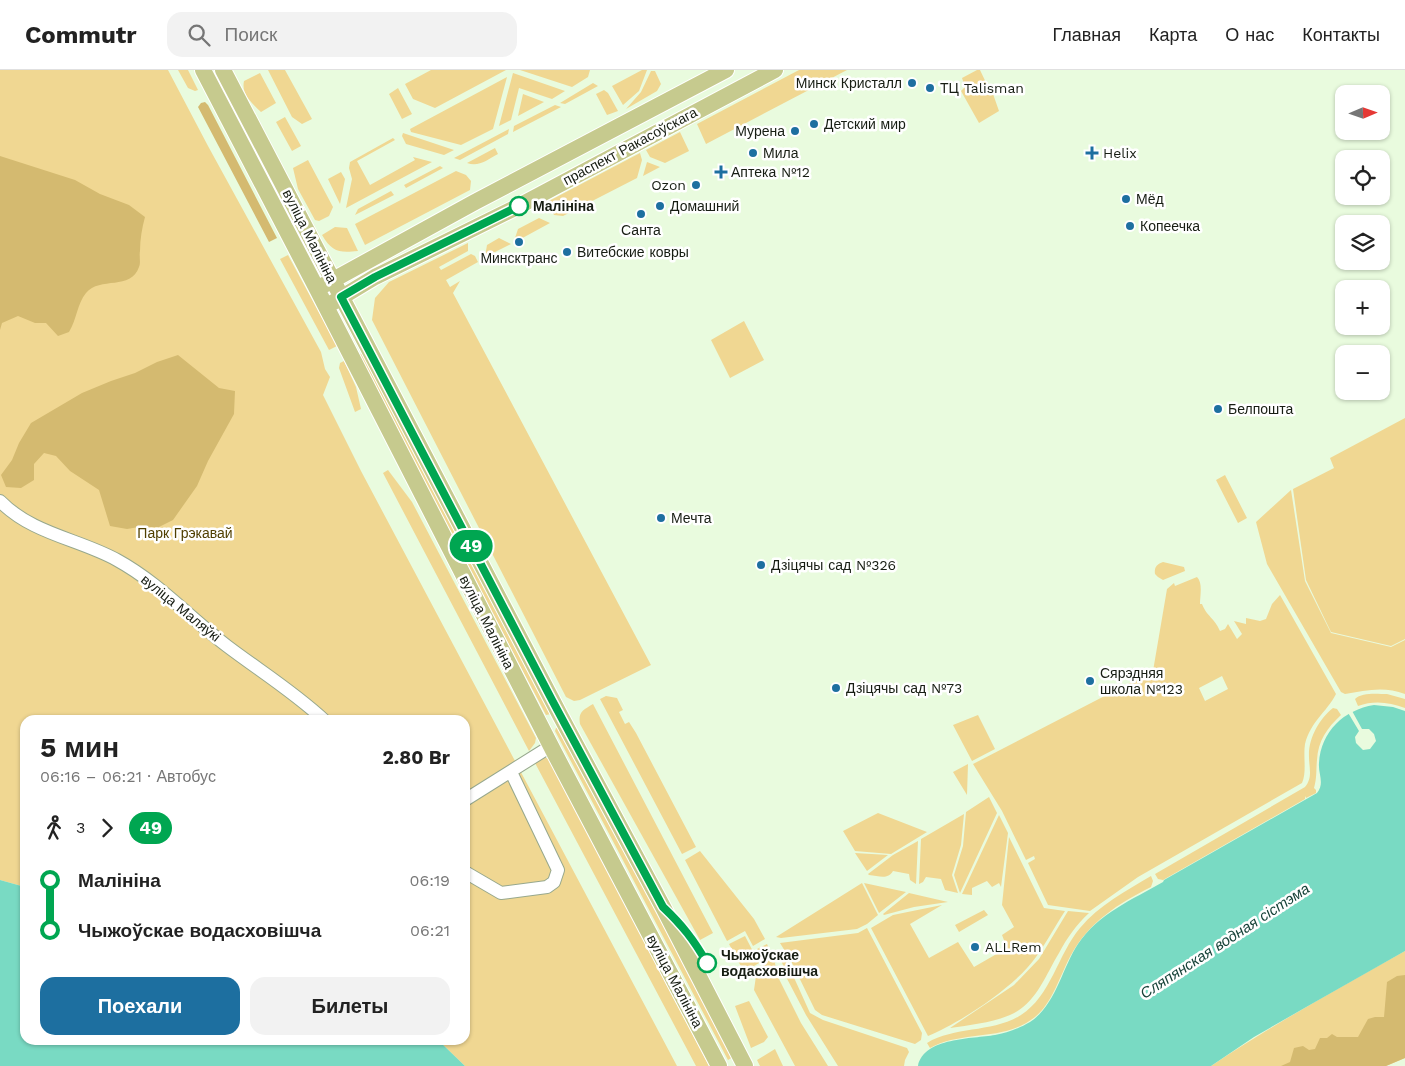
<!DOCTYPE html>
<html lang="ru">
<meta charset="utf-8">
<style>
:root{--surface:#fff;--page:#f2f2f2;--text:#222;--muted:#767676;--line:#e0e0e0;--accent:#1d6fa0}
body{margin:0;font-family:"Work Sans",sans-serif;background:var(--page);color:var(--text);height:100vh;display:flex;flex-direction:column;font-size:19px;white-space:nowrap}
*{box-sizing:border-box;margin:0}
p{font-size:16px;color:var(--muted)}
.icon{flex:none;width:28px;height:28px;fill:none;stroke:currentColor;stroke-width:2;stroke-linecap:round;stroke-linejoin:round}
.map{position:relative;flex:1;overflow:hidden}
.side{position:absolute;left:20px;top:645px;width:450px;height:330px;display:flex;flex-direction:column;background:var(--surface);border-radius:15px;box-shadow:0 1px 4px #0004}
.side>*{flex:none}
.badge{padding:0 10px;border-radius:16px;font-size:18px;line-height:32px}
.needle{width:32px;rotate:88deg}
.buttons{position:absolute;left:1335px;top:15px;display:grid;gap:10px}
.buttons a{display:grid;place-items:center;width:55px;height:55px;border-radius:10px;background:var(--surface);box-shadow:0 1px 4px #0004;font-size:25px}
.map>.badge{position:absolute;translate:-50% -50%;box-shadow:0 0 0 2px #fff}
.legs{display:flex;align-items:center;gap:8px;height:55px;padding:0 20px;font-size:16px}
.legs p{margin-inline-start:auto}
.summary{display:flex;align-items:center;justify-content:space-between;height:85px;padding:0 20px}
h1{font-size:28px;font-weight:700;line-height:38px}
.primary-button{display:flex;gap:10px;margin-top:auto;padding:10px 20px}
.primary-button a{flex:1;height:58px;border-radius:15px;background:var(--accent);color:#fff;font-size:20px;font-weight:700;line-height:58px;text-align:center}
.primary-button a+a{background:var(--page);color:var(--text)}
ul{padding:0 20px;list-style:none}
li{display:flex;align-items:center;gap:18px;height:50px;font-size:19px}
li i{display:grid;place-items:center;width:8px;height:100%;margin:0 6px;background:currentColor}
li i::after{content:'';width:12px;height:12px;margin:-6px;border:4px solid;border-radius:50%;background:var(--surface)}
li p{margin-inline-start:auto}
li:first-child i{background:linear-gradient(#0000 50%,currentColor 0)}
li:last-child i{background:linear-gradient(currentColor 50%,#0000 0)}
header{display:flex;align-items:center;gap:30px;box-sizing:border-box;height:70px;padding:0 25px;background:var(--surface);border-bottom:1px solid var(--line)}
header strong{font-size:24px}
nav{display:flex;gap:28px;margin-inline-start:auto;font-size:18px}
.search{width:350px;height:45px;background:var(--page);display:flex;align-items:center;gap:12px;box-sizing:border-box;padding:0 18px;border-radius:15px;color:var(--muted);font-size:19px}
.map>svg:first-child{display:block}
.green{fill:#f0d792;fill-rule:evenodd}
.forest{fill:#d4ba70}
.water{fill:#79dac3}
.pier{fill:#e9fbde}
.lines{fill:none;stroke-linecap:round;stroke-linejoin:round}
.minor-casing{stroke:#97a88d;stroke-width:14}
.major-casing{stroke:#fff;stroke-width:18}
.minor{stroke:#fff;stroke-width:12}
.major{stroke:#c6ca8e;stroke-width:16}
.line-1-casing{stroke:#fff;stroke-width:11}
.line-1{stroke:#00a651;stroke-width:8}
.poi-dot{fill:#1d6fa0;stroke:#fff;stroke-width:2}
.stop-1-dot{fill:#fff;stroke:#00a651;stroke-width:2.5}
.labels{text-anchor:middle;stroke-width:5;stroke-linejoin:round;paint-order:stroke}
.poi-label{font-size:14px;fill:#171d13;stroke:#fff;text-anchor:start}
.street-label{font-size:14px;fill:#171d13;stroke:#fff}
.stop-label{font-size:14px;font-weight:bold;fill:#171d13;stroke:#fff;text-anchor:start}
.park-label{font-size:14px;fill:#503f00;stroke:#fff}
.water-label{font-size:15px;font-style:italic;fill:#164238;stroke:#fff}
</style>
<header>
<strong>Commutr</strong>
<div class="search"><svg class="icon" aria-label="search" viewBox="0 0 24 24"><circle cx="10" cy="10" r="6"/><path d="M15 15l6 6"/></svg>Поиск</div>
<nav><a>Главная</a><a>Карта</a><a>О нас</a><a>Контакты</a></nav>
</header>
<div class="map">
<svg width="1405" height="996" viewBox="0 0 1405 996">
<rect width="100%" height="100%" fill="#e9fbde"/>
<path class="green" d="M 0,0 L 168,0 L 208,76 L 321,282 L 325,299 L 330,307 L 323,325 L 361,401 L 677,996 L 465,996 L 438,970 L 465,970 L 465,650 L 25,650 L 25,817 L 0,810 Z
M 178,0 L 188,0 L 198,20 L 195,21 L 188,18 Z
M 268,0 L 285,0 L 312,49 L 302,54 L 292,47 Z
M 431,0 L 506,0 L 435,38 L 413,29 L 405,14 Z
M 520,0 L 590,0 L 588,7 L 572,17 Z
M 642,0 L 647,0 L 639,21 L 623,35 L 612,16 Z
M 799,0 L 847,0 L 706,74 L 697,54 Z
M 977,0 L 980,0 L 990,21 L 964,14 L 962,8 Z
M 651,1 L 655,1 L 661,14 L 657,21 L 626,39 L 641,22 Z
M 260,3 L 276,33 L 261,42 C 252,33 241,25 244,11 Z
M 513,3 L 565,21 L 552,29 L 519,18 L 511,50 L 499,56 Z
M 507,7 L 493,59 L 461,75 L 411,62 L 410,59 Z
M 593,13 L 598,16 L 565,34 L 560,33 Z
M 965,17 L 993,24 L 999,41 L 979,53 L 961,21 Z
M 398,18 L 412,44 L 402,49 L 389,24 Z
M 604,20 L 608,23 L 618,41 L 607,45 L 596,24 Z
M 523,24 L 544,32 L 518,46 Z
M 228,27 L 302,159 L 296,163 L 227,28 Z
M 555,35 L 561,37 L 513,62 L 514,56 Z
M 285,47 L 301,76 L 292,81 L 276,52 Z
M 509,59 L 508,64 L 460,90 L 454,88 Z
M 680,62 L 689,81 L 665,93 L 650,87 L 646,80 Z
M 403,63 L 454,80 L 444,85 L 406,74 L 402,66 Z
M 393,68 L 395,70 L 357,91 L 370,115 L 415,90 L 413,87 L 432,92 L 346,138 L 352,109 L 349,98 L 350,92 Z
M 495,78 L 498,84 C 487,90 479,97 467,93 Z
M 640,83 L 642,90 L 637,108 L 563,146 L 554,145 L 547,132 Z
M 308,90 L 333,137 L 329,146 L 319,151 L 315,150 L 298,119 L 293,98 Z
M 647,92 L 660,97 L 643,106 Z
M 440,96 L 443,98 L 406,118 L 404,115 Z
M 456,101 L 466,105 L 471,111 L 470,120 L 365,175 L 355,154 Z
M 341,102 L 345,109 L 340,134 L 328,109 Z
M 391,121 L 394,125 L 355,145 L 358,139 Z
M 539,148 L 550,153 L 517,171 L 515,168 L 518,159 Z
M 335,157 L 347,158 L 358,181 C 339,183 332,182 322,165 Z
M 499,168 L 511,174 L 485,187 L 487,175 Z
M 468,173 L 468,181 L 439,197 L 441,200 L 471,184 L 475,186 L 478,192 L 446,210 L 450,217 L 460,211 L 453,223 L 651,595 L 580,630 L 574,631 L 566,627 L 372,250 L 375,228 L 389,212 Z
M 288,185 L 337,276 L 329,280 L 280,189 Z
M 744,251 L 764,290 L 730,308 L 711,270 Z
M 362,283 L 552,642 L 551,644 L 546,645 L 357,286 Z
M 344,291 L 356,317 L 361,339 L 355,342 L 339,298 L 340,293 Z
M 1405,348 L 1405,569 L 1391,576 L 1331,562 L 1306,510 L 1293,419 L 1334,398 L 1330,388 Z
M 388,400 L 412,432 L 536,668 L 535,673 L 529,681 L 383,403 Z
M 1225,405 L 1247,448 L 1238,453 L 1216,410 Z
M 1291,420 L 1305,511 L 1331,563 L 1391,577 L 1405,570 L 1405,624 C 1385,616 1366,620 1345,624 L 1341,622 L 1267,494 L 1256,452 Z
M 1163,492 L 1184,497 L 1185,501 L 1163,510 L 1158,507 L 1155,504 C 1154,497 1157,494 1163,492 Z
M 1197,507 C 1203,513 1200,525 1200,534 L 1202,534 C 1207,547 1214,547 1220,561 L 1225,559 L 1228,554 L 1237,569 L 1242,564 L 1234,551 L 1246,554 L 1246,548 L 1260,551 L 1266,549 L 1272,534 L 1280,525 L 1336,624 C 1326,643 1311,651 1305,674 C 1303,687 1307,702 1302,713 L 1138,807 L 1090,841 L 1048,835 L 1028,793 L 1035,789 L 1034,786 L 1026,790 L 1002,741 L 973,694 L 1153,601 L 1167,519 L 1174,513 L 1175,516 ZM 1222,606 L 1228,619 L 1205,631 L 1199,618 Z
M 1387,624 L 1405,629 L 1405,638 C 1389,632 1374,630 1358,636 L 1355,629 C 1362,622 1377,624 1387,624 Z
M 606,626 L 617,628 L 623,640 L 619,642 L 625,654 L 629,652 L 636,663 L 696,777 L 682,784 L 600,629 Z
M 593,634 L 713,863 L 700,870 L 580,654 C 578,642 583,640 593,634 Z
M 1333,638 L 1337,639 L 1341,645 C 1327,658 1318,671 1317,690 C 1316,700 1317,708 1314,718 L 1316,720 L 1316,723 L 1306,728 L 1305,726 L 1305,729 L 1163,810 L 1158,809 L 1155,804 L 1305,717 C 1313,707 1309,698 1309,687 C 1308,669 1319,649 1333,638 Z
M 978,645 L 995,679 L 972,691 L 953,655 Z
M 556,658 L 559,658 L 733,987 L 728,990 L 555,661 Z
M 543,688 L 547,688 L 549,690 L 709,996 L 696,996 L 535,693 Z
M 968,694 L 967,725 L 953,702 Z
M 989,727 L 997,743 L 960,823 L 954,805 L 963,776 L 966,742 Z
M 878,743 L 927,762 L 891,784 L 855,781 L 843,761 Z
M 964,744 L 961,775 L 952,805 L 958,823 L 945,820 L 941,809 L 926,807 L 923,812 L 919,814 L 921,769 Z
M 999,745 L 1008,763 L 1001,817 L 999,813 L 992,817 L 987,811 L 972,818 L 972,825 L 962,824 Z
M 1009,767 L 1044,838 L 1065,841 C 1055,856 1047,872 1036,887 C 1016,916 960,953 928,966 L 871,858 L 893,845 L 942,835 L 910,854 L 929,888 L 958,872 L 974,897 L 1007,878 L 1002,865 L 1014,857 L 1002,835 Z
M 918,771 L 916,814 L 910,810 L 909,804 L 893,801 C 888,810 879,806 869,805 L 868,804 L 893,785 Z
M 700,781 L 754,849 L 765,869 L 753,876 L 745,861 L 727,871 L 685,790 Z
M 855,783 L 888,785 L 867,801 Z
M 1151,806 L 1153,811 L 1151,817 C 1119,833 1089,852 1071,885 C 1061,903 1052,934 1035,947 C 1004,972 962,960 930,978 L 927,973 C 955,956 993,963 1021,945 C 1051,926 1058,884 1080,858 C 1099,835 1126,821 1151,806 Z
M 862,813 L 878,845 L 867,854 L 857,859 L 781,868 L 776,867 Z
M 864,813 L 906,822 L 879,843 Z
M 909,823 L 948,832 L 914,837 L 884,845 L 883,844 Z
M 984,840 L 988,845 L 959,862 L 955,855 Z
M 1068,841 L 1089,843 C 1076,855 1067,868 1059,883 C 1045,906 1036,934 1010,945 C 991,953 970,955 950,958 L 1014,915 L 1039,889 Z
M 867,858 L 922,963 L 921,970 L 915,974 L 822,945 L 815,940 L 791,891 L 780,873 L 858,863 Z
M 745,866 L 759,893 L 744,902 L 729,874 Z
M 767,874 L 775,893 L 777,905 L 801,953 L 828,996 L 795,996 L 754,920 L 757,899 L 765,894 L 757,879 Z
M 779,880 L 791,901 L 810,943 L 823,950 L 907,978 L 909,982 L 905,990 L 904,996 L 838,996 L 806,945 L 784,903 L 783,895 L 777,881 Z
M 1405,881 L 1405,988 L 1386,996 L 1211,996 C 1274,954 1339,918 1405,881 Z
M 749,931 L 768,967 L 764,972 L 751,978 L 735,936 Z
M 775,979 L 783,996 L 760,996 L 757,990 Z"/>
<path class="forest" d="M 205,32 L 208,35 L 277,168 L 269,172 L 198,37 L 201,33 Z
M 0,86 L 75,110 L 100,124 L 129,135 L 145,147 C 142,158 140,169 140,181 C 139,186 141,193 139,197 C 131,221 100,206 86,223 C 77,234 77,249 69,262 L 58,266 L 46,253 L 35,253 L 18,246 L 2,253 L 0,260 Z
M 178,285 L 219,318 L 235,321 L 234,344 L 208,391 L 197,416 L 173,450 L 159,457 L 139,457 L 127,459 L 110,456 L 99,420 L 70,401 L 56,386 L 44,383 L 34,394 L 34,410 L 21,418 L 6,417 L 1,405 L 12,390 L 19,373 L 31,353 L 82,323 L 111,311 L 135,303 L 157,292 Z
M 1405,905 L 1405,988 L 1386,996 L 1281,996 L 1290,992 L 1294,978 L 1303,976 L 1309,980 L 1315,979 L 1320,968 L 1327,968 L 1332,964 L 1337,967 L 1358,967 L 1368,949 L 1375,947 L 1384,947 L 1387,912 L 1397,906 Z"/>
<path class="water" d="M 1374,635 L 1393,637 L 1405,641 L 1405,881 L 1308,936 L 1254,967 L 1211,996 L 918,996 C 924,967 973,969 995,965 C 1007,963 1020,958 1030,952 C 1056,935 1062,898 1078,874 C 1099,843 1132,830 1163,812 L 1164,810 L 1317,723 C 1325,713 1318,704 1319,693 C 1321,661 1344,640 1374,635 Z
M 0,810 L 25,817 L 25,970 L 438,970 L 465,996 L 0,996 Z"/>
<path class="pier" d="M 1351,639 L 1362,659 L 1369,659 L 1374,664 L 1376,671 L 1370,679 L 1363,680 L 1356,673 L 1355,667 L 1359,661 L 1347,641 Z"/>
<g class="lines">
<g class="minor-casing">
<path id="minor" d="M 0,431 C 32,464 79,469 117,490 C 159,513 190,548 227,576 C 260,601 294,622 324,650
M 465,730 L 551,676
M 465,802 L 501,823 L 547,817 L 554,812 L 558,800 L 511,702"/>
</g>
<g class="major-casing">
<path id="major" d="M 203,0 L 317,219 L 555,684 L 719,996
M 223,0 L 561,647 L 663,837 L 745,996
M 324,215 L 475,132 L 726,0
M 332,233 L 375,207 L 519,136 L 775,0"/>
</g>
<use href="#minor" class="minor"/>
<use href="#major" class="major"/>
</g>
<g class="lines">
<g class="line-1-casing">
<path id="line-1" d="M 519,136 L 375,207 L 341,227 L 552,630 L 663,837 C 682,855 694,870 707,893"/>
</g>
<use href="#line-1" class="line-1"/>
</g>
<g class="poi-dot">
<circle cx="912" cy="13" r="5"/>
<circle cx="930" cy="18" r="5"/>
<circle cx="814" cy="54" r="5"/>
<circle cx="795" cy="61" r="5"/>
<circle cx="753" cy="83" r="5"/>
<path d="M1089.5 75.5h5v5h5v5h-5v5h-5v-5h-5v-5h5z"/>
<path d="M718.5 94.5h5v5h5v5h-5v5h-5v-5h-5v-5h5z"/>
<circle cx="696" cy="115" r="5"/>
<circle cx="1126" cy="129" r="5"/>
<circle cx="660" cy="136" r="5"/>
<circle cx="641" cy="144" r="5"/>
<circle cx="1130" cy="156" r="5"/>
<circle cx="519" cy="172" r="5"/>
<circle cx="567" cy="182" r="5"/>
<circle cx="1218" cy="339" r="5"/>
<circle cx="661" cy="448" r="5"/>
<circle cx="761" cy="495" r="5"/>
<circle cx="1090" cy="611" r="5"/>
<circle cx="836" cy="618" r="5"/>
<circle cx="975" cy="877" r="5"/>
</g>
<g class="stop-1-dot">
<circle cx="519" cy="136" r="9"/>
<circle cx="707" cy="893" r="9"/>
</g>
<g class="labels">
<g class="poi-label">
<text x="902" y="18" text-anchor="end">Минск Кристалл</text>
<text x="940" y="23">ТЦ Talisman</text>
<text x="824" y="59">Детский мир</text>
<text x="785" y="66" text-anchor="end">Мурена</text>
<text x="763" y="88">Мила</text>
<text x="1103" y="88">Helix</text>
<text x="731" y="107">Аптека №12</text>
<text x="686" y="120" text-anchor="end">Ozon</text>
<text x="1136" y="134">Мёд</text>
<text x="670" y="141">Домашний</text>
<text x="1140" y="161">Копеечка</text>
<text x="641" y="165" text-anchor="middle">Санта</text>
<text x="577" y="187">Витебские ковры</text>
<text x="519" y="193" text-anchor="middle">Минсктранс</text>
<text x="1228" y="344">Белпошта</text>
<text x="671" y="453">Мечта</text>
<text x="771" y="500">Дзіцячы сад №326</text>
<text x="1100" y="608">Сярэдняя<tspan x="1100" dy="16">школа №123</tspan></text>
<text x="846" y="623">Дзіцячы сад №73</text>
<text x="985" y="882">ALLRem</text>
</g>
<g class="street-label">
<text transform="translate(630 76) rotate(-28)" y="5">праспект Ракасоўскага</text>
<text transform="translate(310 166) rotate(63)" y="5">вуліца Малініна</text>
<text transform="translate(181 538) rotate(39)" y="5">вуліца Маляўкі</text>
<text transform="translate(487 552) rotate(63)" y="5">вуліца Малініна</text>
<text transform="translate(675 911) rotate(62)" y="5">вуліца Малініна</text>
</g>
<g class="stop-label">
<text x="533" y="141">Малініна</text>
<text x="721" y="890">Чыжоўскае<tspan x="721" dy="16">водасховішча</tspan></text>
</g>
<g class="park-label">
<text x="185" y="468">Парк Грэкавай</text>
</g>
<g class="water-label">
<text transform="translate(1225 871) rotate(-33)" y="5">Сляпянская водная сістэма</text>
</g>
</g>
</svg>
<div class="buttons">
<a><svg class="needle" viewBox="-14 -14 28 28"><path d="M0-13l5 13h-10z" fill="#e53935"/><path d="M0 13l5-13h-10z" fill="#767676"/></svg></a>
<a><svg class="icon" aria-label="locate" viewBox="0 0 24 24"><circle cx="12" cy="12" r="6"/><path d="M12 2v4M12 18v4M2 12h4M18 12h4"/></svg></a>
<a><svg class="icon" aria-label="layers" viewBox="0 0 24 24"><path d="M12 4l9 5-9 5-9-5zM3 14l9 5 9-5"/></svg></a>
<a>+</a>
<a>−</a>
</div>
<b class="badge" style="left:471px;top:476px;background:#00a651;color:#fff">49</b>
<section class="side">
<div class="summary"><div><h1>5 мин</h1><p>06:16 – 06:21 · Автобус</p></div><b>2.80 Br</b></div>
<div class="legs"><svg class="icon" aria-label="walk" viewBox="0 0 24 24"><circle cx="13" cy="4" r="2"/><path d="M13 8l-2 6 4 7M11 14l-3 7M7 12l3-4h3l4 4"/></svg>3<svg class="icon" aria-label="forward" viewBox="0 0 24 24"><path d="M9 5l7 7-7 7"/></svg><b class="badge" style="background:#00a651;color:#fff">49</b></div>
<ul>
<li><i style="color:#00a651"></i><b>Малініна</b><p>06:19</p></li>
<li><i style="color:#00a651"></i><b>Чыжоўскае водасховішча</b><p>06:21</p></li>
</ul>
<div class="primary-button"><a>Поехали</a><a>Билеты</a></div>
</section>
</div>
